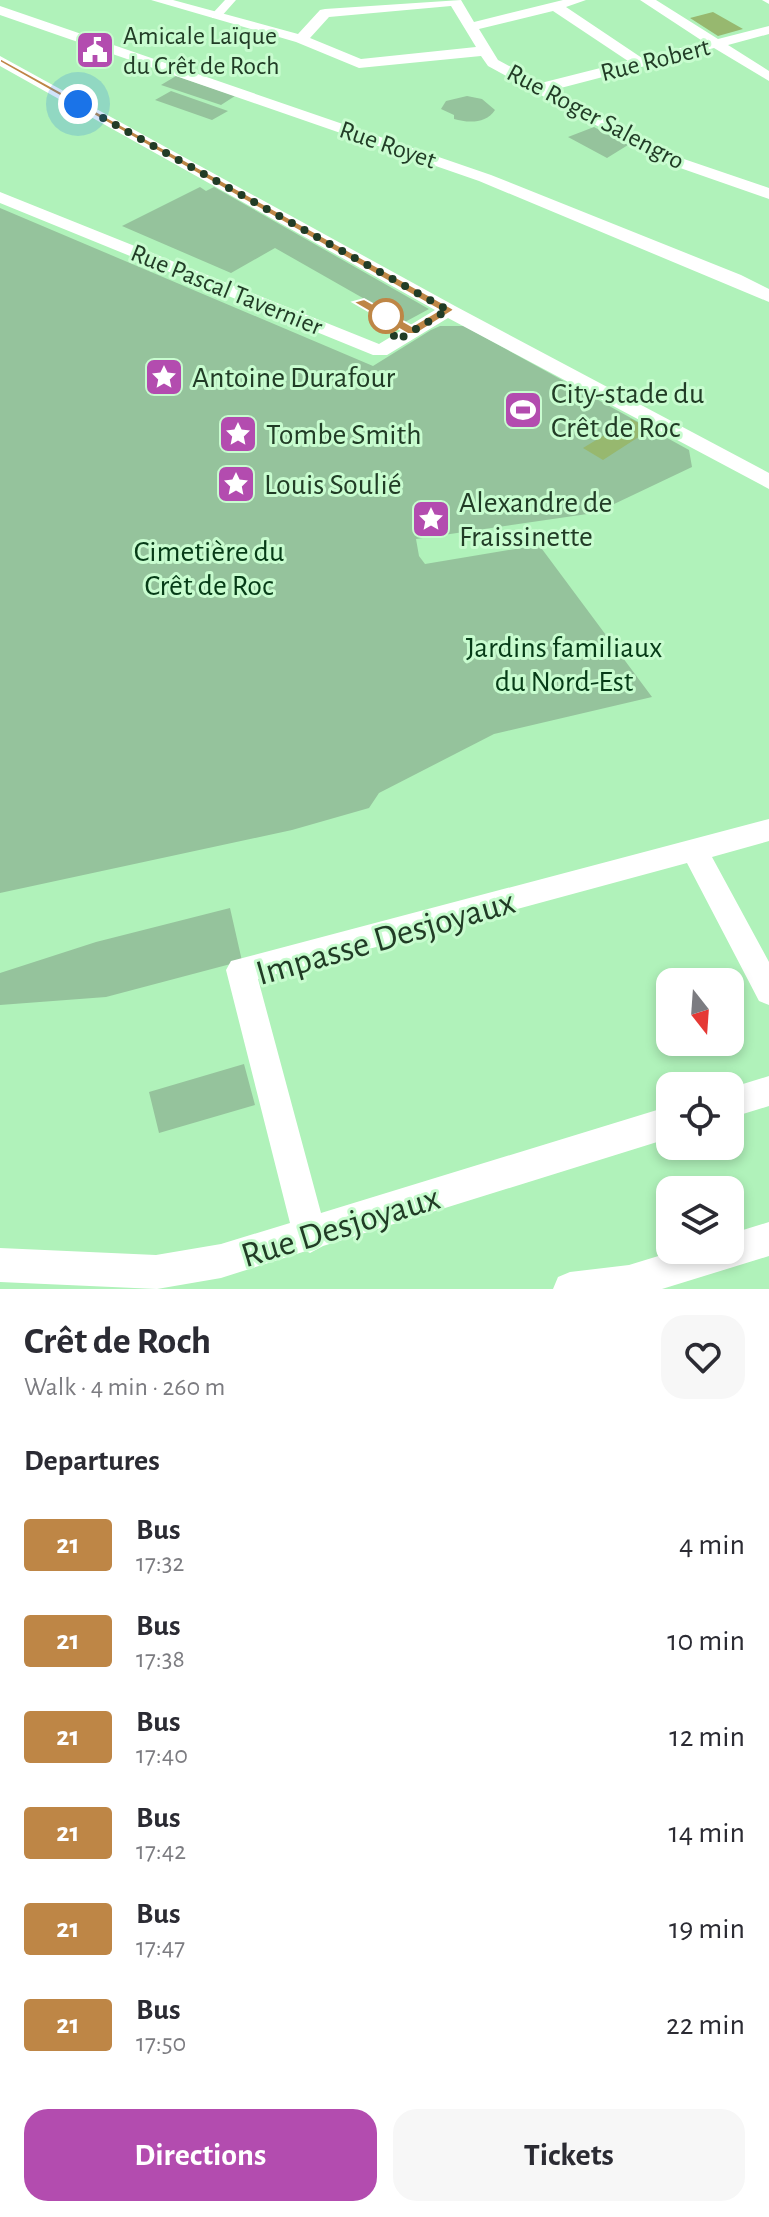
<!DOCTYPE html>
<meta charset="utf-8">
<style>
:root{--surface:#fff;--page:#f7f7f7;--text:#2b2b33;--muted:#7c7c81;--accent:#b34caf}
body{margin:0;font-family:"Alegreya Sans",sans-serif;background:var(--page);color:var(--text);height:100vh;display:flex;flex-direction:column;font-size:30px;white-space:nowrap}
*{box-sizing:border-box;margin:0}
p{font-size:26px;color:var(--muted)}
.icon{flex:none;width:44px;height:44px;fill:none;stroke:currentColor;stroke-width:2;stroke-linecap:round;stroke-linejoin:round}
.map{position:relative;height:1289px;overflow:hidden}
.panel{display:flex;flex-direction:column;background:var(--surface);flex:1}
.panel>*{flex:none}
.badge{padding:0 16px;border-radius:6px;font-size:28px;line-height:52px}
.needle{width:52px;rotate:163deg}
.fabs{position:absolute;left:656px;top:968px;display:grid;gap:16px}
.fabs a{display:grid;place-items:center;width:88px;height:88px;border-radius:16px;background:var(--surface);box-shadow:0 4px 12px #0003;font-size:40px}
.you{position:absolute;width:40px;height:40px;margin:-20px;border:6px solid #fff;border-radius:50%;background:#1a73e8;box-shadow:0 0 0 12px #1a73e833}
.map>.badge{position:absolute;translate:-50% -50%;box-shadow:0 0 0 4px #fff}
h2{padding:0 24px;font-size:30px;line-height:72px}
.round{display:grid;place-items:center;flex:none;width:84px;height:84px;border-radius:24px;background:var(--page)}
.headline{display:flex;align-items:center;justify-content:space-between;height:136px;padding:0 24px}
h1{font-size:38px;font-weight:700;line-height:60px}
.cta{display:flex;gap:16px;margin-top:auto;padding:16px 24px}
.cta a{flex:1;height:92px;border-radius:24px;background:var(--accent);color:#fff;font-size:32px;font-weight:700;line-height:92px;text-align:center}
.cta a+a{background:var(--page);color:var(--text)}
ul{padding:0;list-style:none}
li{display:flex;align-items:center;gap:24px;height:96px;padding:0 24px}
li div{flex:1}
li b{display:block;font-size:30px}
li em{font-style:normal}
li .badge{min-width:88px;font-weight:700;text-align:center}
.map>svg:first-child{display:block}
.green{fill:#95c39c}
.building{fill:#97b86f}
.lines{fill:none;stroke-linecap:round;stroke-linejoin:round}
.pedestrian{fill:#fff;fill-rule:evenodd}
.minor{fill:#fff;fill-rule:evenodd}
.line{fill:#be8646;stroke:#fff;stroke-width:2}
.walk{stroke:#213c26;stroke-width:8;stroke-dasharray:0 14.4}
.stop-dot{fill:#fff;stroke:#be8646;stroke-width:4}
.labels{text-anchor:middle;stroke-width:6;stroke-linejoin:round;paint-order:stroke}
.far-poi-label{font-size:26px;fill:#213c26;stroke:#c8fccf;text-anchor:start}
.far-street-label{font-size:26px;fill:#213c26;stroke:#c8fccf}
.poi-label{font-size:30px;fill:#213c26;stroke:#c8fccf;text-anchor:start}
.park-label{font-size:30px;fill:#063b17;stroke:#c8fccf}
.near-street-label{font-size:36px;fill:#213c26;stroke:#c8fccf}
</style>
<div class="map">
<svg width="769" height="1289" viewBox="0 0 769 1289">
<rect width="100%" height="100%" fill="#b0f2ba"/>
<path class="green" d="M 176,76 L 235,96 L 221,105 L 161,85 Z
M 171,91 L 228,111 L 212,120 L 155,100 Z
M 467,96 L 482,99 L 495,110 C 486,124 468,123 454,119 L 454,115 L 441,109 L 446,101 Z
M 594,127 L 628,145 L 607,158 L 568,137 Z
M 200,187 L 206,191 L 214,187 L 429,309 L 405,322 L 275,248 L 231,273 L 122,226 Z
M 0,208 L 373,366 L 431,330 L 440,326 L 464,326 L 689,450 L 692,467 L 612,505 L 608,511 L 416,539 L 419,556 L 425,564 L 539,545 L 652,697 L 494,734 L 379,793 L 369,808 L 292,830 L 0,893 Z
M 230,908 L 242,961 L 106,997 L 0,1005 L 0,973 L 96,942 Z
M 244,1064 L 255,1105 L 159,1133 L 149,1092 Z"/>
<path class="building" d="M 713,12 L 743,29 L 718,36 L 690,18 Z
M 631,419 L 651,429 L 603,460 L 583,448 Z"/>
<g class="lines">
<path class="pedestrian" d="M 225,0 L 236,0 L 220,18 L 212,18 L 212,14 Z
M 762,0 L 769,0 L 769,4 Z"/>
<path class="minor" d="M 151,0 L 173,0 L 298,34 L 320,10 L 325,9 L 461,0 L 474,22 L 563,0 L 586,0 L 566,7 L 642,58 L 704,42 L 640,0 L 656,0 L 718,39 L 769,26 L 769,34 L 728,45 L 769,71 L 769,81 L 714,48 L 553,90 L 675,156 L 769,188 L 769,199 L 663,162 L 488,66 L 481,56 L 359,68 L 296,42 ZM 451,6 L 476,47 L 361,59 L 310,38 L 329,17 ZM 553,11 L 628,61 L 541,83 L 498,60 L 479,29 Z
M 0,6 L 491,175 L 741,275 L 769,289 L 769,302 L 479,181 L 0,15 Z
M 0,56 L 455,306 L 769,473 L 769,489 L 448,318 L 387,355 L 373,355 L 0,203 L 0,192 L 379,344 L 435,310 L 0,66 Z
M 769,819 L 769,841 L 712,857 L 769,962 L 769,1005 L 759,1001 L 687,863 L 258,979 L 321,1213 L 670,1106 L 670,1138 L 323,1246 L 310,1253 L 306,1251 L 221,1278 L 157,1289 L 0,1282 L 0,1248 L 156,1255 L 221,1244 L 290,1223 L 226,970 L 231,961 Z
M 769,1076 L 769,1106 L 730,1118 L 730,1088 Z
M 769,1222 L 769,1256 L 662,1289 L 553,1289 L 558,1277 L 570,1272 L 629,1265 L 678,1250 L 730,1250 L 730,1234 Z"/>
</g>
<path class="line" d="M 0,58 L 452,308 L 454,310 L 416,334 L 408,334 L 353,302 L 364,299 L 412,326 L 439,310 L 0,62 Z"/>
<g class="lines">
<path class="walk" d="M 78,104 L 448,310 L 396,341 L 386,316"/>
</g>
<defs>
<g id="civic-square" transform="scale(2)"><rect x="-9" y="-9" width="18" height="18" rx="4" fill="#b34caf" stroke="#c8fccf"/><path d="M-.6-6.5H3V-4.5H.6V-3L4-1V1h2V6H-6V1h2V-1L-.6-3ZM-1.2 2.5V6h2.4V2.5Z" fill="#fff"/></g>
<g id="sight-square" transform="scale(2)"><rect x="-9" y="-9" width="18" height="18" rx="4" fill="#b34caf" stroke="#c8fccf"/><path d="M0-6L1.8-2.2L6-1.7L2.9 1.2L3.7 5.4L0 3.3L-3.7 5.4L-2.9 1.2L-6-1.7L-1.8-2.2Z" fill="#fff"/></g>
<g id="stadium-square" transform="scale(2)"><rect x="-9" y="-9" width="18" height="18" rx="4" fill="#b34caf" stroke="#c8fccf"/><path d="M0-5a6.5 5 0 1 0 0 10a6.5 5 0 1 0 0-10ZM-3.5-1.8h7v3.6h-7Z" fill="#fff"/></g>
</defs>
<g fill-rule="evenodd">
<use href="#civic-square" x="95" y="50"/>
<use href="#sight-square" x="164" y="377"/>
<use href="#stadium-square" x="523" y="410"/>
<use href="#sight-square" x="238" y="434"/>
<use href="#sight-square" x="236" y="484"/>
<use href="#sight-square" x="431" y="519"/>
</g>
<circle class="stop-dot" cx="386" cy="316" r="16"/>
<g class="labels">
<g class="far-poi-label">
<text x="123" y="44">Amicale Laïque<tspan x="123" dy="30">du Crêt de Roch</tspan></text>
</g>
<g class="far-street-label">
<text transform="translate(655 59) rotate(-14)" y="9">Rue Robert</text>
<text transform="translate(596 116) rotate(28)" y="9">Rue Roger Salengro</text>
<text transform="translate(388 144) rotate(19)" y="9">Rue Royet</text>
<text transform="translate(227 289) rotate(22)" y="9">Rue Pascal Tavernier</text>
</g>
<g class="poi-label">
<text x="192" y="387">Antoine Durafour</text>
<text x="551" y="403">City-stade du<tspan x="551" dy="34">Crêt de Roc</tspan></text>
<text x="266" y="444">Tombe Smith</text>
<text x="264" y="494">Louis Soulié</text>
<text x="459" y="512">Alexandre de<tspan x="459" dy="34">Fraissinette</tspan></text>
</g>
<g class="park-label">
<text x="209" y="561">Cimetière du<tspan x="209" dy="34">Crêt de Roc</tspan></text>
<text x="564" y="657">Jardins familiaux<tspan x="564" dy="34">du Nord-Est</tspan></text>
</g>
<g class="near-street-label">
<text transform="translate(385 936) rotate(-16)" y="13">Impasse Desjoyaux</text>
<text transform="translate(340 1225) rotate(-17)" y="13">Rue Desjoyaux</text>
</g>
</g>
</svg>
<div class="fabs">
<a><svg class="needle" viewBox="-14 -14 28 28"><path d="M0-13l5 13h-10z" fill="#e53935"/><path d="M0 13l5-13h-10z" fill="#7c7c81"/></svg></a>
<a><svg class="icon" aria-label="locate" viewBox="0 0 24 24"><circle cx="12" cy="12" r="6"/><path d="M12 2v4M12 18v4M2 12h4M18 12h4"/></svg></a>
<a><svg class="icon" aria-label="layers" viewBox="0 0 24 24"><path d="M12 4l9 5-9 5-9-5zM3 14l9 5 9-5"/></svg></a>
</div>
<div class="you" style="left:78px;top:104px"></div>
</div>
<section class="panel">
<div class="headline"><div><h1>Crêt de Roch</h1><p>Walk · 4 min · 260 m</p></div><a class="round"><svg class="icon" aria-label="heart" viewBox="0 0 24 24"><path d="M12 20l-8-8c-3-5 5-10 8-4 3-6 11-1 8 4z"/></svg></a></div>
<h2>Departures</h2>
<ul>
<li><span class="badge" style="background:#be8646;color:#fff">21</span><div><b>Bus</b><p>17:32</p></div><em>4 min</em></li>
<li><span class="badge" style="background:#be8646;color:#fff">21</span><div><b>Bus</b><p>17:38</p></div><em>10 min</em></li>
<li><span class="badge" style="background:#be8646;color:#fff">21</span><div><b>Bus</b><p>17:40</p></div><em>12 min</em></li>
<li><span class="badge" style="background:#be8646;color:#fff">21</span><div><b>Bus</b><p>17:42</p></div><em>14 min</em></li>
<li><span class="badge" style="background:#be8646;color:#fff">21</span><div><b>Bus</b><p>17:47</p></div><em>19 min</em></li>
<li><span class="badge" style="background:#be8646;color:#fff">21</span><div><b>Bus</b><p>17:50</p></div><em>22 min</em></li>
</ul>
<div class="cta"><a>Directions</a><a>Tickets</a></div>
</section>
